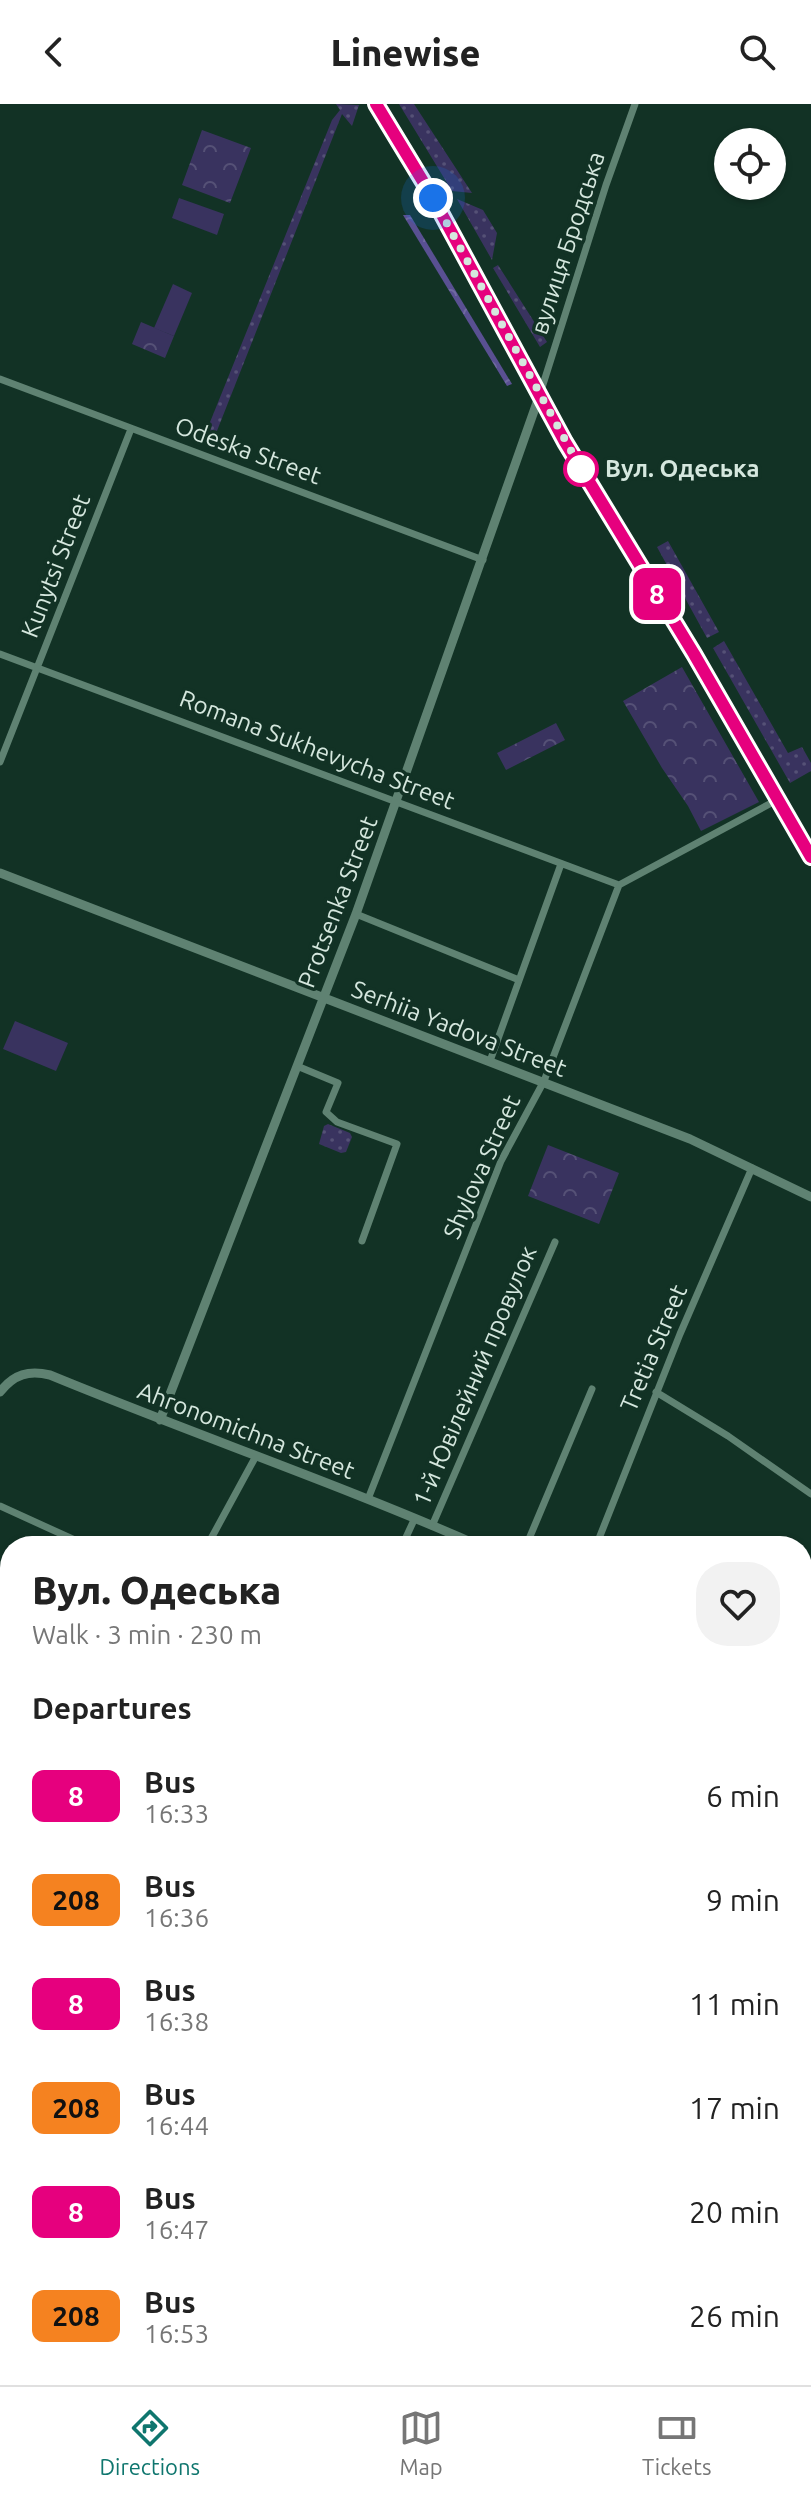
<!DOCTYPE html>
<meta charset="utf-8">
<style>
:root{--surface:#fff;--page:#f2f2f2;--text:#222;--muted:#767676;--line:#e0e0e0;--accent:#0f766e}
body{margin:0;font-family:Ubuntu,sans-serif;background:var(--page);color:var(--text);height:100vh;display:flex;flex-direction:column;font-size:30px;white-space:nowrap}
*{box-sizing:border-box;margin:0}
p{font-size:26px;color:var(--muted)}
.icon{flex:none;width:44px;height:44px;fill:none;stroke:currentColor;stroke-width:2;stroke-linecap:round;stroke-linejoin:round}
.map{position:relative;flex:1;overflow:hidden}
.details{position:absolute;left:0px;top:1432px;width:812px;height:850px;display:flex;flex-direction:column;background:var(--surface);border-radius:32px 32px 0 0;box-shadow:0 2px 6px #0004}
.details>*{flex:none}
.badge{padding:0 16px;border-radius:12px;font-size:28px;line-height:52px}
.buttons{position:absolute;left:714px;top:24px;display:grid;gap:16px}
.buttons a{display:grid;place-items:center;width:72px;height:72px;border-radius:50%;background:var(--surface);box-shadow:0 2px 6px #0004;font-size:40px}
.you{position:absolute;width:40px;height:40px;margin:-20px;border:6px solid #fff;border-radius:50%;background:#1a73e8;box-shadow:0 0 0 12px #1a73e833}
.map>.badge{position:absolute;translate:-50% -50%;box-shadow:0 0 0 4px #fff}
h2{padding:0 32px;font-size:30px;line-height:72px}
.round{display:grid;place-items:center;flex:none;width:84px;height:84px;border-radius:32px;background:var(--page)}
.overview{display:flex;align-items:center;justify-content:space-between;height:136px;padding:0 32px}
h1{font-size:38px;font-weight:800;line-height:60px}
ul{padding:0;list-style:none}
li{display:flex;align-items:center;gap:24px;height:104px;padding:0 32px}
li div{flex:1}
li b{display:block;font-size:30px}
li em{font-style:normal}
li .badge{min-width:88px;font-weight:700;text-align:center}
header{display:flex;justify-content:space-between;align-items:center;height:104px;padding:0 32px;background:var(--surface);font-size:36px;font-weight:800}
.menu{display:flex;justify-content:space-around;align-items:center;height:112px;border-top:2px solid var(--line);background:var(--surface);font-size:22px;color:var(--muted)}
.menu a{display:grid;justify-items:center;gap:4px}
.menu .on{color:var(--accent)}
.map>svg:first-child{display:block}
.grass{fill:url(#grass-dots)}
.forest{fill:url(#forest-crowns)}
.park{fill:url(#park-crowns)}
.pitch{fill:#39335f}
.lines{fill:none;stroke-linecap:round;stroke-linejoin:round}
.stream{stroke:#52498b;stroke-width:3}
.minor{stroke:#5f8272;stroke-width:7}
.tertiary{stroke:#5f8272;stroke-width:9}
.secondary{stroke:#7bb49a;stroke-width:10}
.primary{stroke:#8fdbb9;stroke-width:11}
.line-casing{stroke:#fff;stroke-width:18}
.line{stroke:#e6007e;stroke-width:12}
.walk{stroke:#d5e7de;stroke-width:8;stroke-dasharray:0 14.4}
.stop-dot{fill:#fff;stroke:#e6007e;stroke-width:4}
.labels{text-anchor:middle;stroke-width:7;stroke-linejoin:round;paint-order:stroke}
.street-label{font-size:24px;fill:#d5e7de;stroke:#123225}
.stop-label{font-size:24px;font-weight:bold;fill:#d5e7de;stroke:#123225;text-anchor:start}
</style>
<header><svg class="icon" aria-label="back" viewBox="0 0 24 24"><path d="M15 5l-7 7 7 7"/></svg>Linewise<svg class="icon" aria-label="search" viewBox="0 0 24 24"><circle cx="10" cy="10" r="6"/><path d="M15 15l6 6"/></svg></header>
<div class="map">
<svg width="811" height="2281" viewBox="0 0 811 2281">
<defs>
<pattern id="grass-dots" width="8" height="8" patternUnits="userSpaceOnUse" patternTransform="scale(2)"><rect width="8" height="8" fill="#39335f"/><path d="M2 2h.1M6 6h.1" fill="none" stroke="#555176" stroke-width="1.8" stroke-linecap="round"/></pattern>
<pattern id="forest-crowns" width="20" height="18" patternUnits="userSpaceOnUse" patternTransform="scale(2)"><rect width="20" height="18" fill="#595092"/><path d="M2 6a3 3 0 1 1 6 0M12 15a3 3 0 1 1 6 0" fill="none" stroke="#7069a1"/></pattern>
<pattern id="park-crowns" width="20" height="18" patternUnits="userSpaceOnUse" patternTransform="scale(2)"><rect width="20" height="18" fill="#39335f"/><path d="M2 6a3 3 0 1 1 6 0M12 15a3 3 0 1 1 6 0" fill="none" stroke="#555176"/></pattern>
</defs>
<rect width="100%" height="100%" fill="#123225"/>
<path class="grass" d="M 336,0 L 359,1 L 352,22 L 342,10 L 211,342 L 202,338 L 332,16 L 340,6 Z
M 399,0 L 414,0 L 472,89 L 452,87 Z
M 457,95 L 483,106 L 497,129 L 492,156 Z
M 498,161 L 547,238 L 540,243 L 493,164 Z
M 668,437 L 719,528 L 707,534 L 657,443 Z
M 724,537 L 788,649 L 802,643 L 811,659 L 811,667 L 790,679 L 713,544 Z
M 328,1020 L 350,1029 L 352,1033 L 346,1048 L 341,1049 L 319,1040 L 324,1022 Z"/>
<path class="forest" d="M 403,111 L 410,111 L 512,280 L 507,282 Z"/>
<path class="park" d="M 202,26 L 251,44 L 230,99 L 182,81 Z
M 141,218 L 174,232 L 165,254 L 132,240 Z
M 682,563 L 759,698 L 701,727 L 688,702 L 662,664 L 623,597 Z
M 556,619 L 565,636 L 506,666 L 497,649 Z
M 548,1041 L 619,1069 L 599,1120 L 528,1092 Z"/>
<path class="pitch" d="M 179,94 L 224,110 L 217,131 L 172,114 Z
M 173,180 L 192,189 L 174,232 L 154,224 Z
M 15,917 L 68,939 L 56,967 L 3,945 Z"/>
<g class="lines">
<path class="stream" d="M 102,2281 L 104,2272"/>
<path class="minor" d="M 0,275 L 483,456
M 540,290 L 606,81 L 635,0
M 0,550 L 619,781
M 0,658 L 131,325
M 356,810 L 519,876
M 490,957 L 561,760
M 297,962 L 338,979 L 326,1008 L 337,1018 L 397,1040 L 362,1137
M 656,1288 L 728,1332 L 811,1390
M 368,1395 L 501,1057 L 544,977 L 619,781 L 777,696
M 0,1402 L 88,1442
M 432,1422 L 555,1138
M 207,1442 L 256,1352
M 402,1442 L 414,1416
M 526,1442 L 592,1285
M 596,1442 L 680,1230 L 752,1064
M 0,1547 L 10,1552
M 0,1711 L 10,1717
M 0,1829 L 10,1809
M 0,1950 L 10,1953
M 802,1950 L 811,1959
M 802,2262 L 811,2274
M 127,2272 L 128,2281
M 307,2272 L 307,2281
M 24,2281 L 27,2272"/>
<path class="tertiary" d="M 0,769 L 690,1035 L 811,1093
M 0,1288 C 14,1270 29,1266 50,1271 C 193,1330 339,1380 480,1442
M 160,1316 L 356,810 L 540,290
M 802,1622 L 811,1635"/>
<path class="secondary" d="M 802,1792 L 811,1778
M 668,2272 L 669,2281"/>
<path class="primary" d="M 376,0 L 433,94 L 565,338 L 694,550 L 811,753"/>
</g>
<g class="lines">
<g class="line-casing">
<path id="line" d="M 376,0 L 433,94 L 565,338 L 694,550 L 811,753"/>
</g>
<use href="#line" class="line"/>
<path class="walk" d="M 433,94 L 581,365"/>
</g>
<circle class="stop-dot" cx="581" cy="365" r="16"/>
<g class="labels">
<g class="street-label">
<text transform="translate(568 139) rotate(-72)" y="8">вулиця Бродська</text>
<text transform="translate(248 347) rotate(20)" y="8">Odeska Street</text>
<text transform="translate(56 462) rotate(-69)" y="8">Kunytsi Street</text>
<text transform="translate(317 646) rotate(21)" y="8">Romana Sukhevycha Street</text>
<text transform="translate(338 798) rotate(-69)" y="8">Protsenka Street</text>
<text transform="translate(459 925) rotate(21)" y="8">Serhiia Yadova Street</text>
<text transform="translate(482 1063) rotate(-66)" y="8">Shylova Street</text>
<text transform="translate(654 1244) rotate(-67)" y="8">Tretia Street</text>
<text transform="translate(475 1272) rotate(-67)" y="8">1-й Ювілейний провулок</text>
<text transform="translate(246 1327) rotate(21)" y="8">Ahronomichna Street</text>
</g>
<g class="stop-label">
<text x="605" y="373">Вул. Одеська</text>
</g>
</g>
</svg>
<div class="buttons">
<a><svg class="icon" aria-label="locate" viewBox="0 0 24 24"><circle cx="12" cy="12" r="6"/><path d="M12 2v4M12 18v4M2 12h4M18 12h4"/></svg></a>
</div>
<div class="you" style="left:433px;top:94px"></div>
<b class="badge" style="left:657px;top:490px;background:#e6007e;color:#fff">8</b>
<section class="details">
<div class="overview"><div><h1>Вул. Одеська</h1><p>Walk · 3 min · 230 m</p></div><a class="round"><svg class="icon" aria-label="heart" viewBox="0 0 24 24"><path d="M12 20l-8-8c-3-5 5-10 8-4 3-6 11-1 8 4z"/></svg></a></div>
<h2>Departures</h2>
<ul>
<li><span class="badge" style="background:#e6007e;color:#fff">8</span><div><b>Bus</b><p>16:33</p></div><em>6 min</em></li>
<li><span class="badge" style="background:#f58220;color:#111">208</span><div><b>Bus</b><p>16:36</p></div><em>9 min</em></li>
<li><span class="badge" style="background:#e6007e;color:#fff">8</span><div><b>Bus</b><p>16:38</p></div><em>11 min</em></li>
<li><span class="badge" style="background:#f58220;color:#111">208</span><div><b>Bus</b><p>16:44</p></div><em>17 min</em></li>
<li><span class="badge" style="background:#e6007e;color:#fff">8</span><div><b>Bus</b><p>16:47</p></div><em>20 min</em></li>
<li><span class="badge" style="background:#f58220;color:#111">208</span><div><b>Bus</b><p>16:53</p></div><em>26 min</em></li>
</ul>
</section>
</div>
<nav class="menu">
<a class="on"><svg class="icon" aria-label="directions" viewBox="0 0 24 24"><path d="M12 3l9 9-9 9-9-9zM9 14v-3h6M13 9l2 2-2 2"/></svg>Directions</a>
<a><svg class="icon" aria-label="map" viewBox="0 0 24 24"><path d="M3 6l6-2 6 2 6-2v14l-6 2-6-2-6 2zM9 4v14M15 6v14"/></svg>Map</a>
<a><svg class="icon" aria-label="tickets" viewBox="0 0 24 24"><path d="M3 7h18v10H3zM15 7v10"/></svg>Tickets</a>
</nav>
